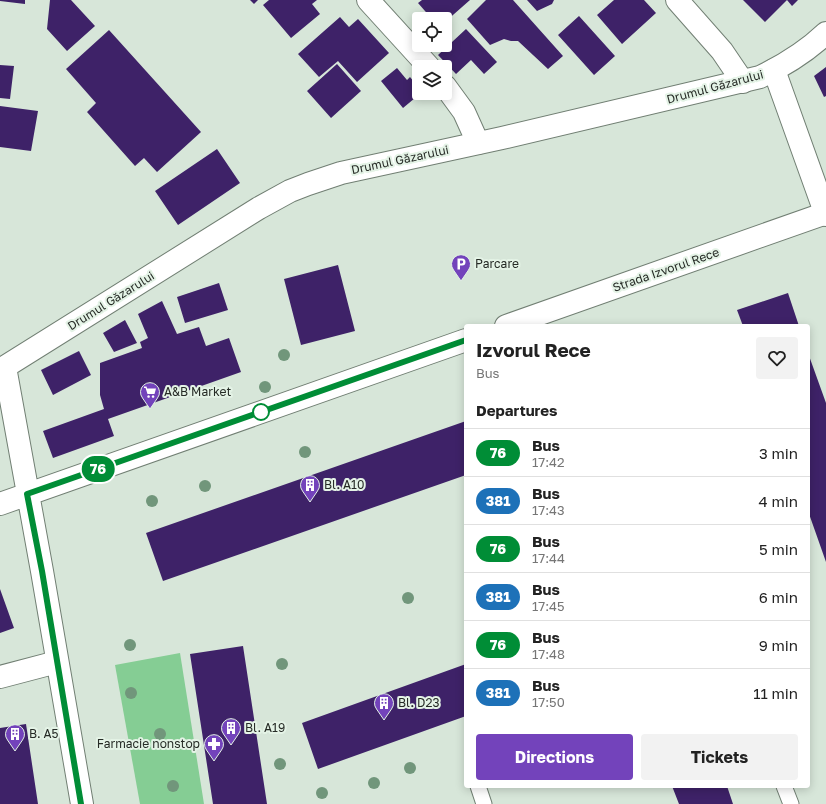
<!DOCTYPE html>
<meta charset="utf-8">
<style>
:root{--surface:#fff;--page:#f2f2f2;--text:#222;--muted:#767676;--line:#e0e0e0;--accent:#7343bb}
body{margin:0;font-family:"Golos Text",sans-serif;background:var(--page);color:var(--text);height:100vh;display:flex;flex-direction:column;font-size:15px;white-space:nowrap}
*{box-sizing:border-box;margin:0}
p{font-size:13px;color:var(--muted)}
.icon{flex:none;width:22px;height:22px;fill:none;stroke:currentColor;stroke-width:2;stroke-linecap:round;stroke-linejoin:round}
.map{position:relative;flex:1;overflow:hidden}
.details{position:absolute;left:464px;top:324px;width:346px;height:464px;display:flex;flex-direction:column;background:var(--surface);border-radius:4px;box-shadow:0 2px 10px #0003}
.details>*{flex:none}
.badge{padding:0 8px;border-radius:13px;font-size:14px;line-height:26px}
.fabs{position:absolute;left:412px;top:12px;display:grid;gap:8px}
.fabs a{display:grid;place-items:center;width:40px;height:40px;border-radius:4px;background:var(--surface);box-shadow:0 2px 10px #0003;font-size:20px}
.map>.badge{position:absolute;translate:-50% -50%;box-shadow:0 0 0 2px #fff}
h2{padding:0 12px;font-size:15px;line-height:36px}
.round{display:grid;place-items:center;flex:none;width:42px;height:42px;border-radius:4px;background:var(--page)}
.headline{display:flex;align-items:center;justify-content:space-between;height:68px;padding:0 12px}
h1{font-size:19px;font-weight:700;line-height:30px}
.action{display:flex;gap:8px;margin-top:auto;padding:8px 12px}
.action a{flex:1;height:46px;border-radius:4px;background:var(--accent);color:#fff;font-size:16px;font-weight:700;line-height:46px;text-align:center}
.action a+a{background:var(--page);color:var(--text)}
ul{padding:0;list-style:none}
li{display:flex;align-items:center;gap:12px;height:48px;padding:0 12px;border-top:1px solid var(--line)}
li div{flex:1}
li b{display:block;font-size:15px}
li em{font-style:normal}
li .badge{min-width:44px;font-weight:700;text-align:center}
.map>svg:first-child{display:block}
.green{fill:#85cd94}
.building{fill:#3e2268}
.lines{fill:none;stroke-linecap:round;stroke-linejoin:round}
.lane-casing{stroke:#717f73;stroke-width:17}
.street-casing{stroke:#717f73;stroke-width:24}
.secondary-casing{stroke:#717f73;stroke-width:24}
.lane{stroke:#fff;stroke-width:15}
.street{stroke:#fff;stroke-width:22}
.secondary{stroke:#fff;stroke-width:22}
.tree{fill:#71967b}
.line-casing{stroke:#fff;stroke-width:9}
.line{stroke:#008d36;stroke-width:6}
.stop-dot{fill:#fff;stroke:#008d36;stroke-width:2}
.labels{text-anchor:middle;stroke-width:4;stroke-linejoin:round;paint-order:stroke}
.street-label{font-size:12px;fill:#262b26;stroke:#e4f3e6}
.poi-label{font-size:12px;fill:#262b26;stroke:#e4f3e6;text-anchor:start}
</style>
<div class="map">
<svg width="826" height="804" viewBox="0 0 826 804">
<rect width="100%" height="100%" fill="#d7e6d9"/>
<path class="green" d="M 180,653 L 204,804 L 140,804 L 115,665 Z"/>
<path class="building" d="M 0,0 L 25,0 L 25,4 L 0,1 Z
M 50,0 L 71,0 L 95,26 L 67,51 L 47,29 Z
M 250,0 L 258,0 L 254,4 Z
M 269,0 L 317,0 L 312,4 L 320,14 L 291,38 L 263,5 Z
M 422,0 L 470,0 L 445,22 L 445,19 L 432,19 L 418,3 Z
M 486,0 L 513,0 L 563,56 L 548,69 L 518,41 L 511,41 L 504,39 L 490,45 L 467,19 Z
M 527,0 L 554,0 L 552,4 L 537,11 Z
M 614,0 L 644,0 L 656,13 L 622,44 L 597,15 Z
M 743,0 L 798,0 L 792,6 L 787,0 L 765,22 Z
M 579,16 L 615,56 L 594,75 L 558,35 Z
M 340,17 L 349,27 L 358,19 L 389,53 L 357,82 L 338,61 L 319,77 L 298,54 Z
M 466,29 L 497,62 L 484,74 L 471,60 L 456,74 L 438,55 Z
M 109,30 L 201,132 L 157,172 L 144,158 L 135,166 L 87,112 L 96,103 L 66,69 Z
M 337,64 L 361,91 L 331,118 L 307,91 Z
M 0,65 L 14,66 L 10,99 L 0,98 Z
M 826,67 L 826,96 L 824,97 L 814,76 Z
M 397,68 L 407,80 L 410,77 L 419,88 L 419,93 L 421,93 L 403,108 L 381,81 Z
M 0,106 L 38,111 L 31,151 L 0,147 Z
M 217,149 L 240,183 L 178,225 L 155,191 Z
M 338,265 L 355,331 L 301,345 L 284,279 Z
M 219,283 L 228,310 L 185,323 L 177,297 Z
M 788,293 L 799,326 L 743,326 L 737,310 Z
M 162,301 L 177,334 L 199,327 L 206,346 L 229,338 L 241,372 L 108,419 L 114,436 L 53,458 L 43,431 L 104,409 L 100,395 L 100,363 L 142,348 L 140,342 L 148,338 L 138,314 Z
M 125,320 L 137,343 L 114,352 L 103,333 Z
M 79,351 L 91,375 L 53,395 L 41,370 Z
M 808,353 L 826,403 L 826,562 L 808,511 Z
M 466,421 L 466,475 L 163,581 L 146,533 Z
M 0,589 L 14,628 L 0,633 Z
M 243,646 L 267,804 L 213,804 L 190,654 Z
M 466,664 L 466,716 L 318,769 L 302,723 Z
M 26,724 L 38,804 L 0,804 L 0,728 Z
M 672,786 L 727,786 L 733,804 L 679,804 Z"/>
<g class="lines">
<g class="lane-casing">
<path id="lane" d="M 478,786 L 484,804
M 784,786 L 791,804"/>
</g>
<g class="street-casing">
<path id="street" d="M 368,0 L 429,67
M 677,0 L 722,51 L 743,82
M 774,70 L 826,215
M 445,86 L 464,112 L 478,143
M 0,677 L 57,662"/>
</g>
<g class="secondary-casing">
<path id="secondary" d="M 506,326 L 826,213
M 5,367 L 42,571 L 82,804
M 0,370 L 259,208 L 290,191 L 308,184 L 341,173 L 502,138 L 760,77 C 785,65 806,52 826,33
M 0,504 L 466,340"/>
</g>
<use href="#lane" class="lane"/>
<use href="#street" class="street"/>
<use href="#secondary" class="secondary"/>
</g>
<g class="tree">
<circle cx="284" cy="355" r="6"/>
<circle cx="265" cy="387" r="6"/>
<circle cx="305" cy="452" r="6"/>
<circle cx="205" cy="486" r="6"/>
<circle cx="152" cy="501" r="6"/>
<circle cx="408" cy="598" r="6"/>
<circle cx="130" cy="645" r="6"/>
<circle cx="282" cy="664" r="6"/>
<circle cx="131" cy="693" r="6"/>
<circle cx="160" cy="734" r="6"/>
<circle cx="280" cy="764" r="6"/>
<circle cx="410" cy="768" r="6"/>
<circle cx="374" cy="783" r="6"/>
<circle cx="173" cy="786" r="6"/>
<circle cx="322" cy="793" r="6"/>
</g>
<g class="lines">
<g class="line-casing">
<path id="line" d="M 81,804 L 42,571 L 27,494 L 466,340"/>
</g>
<use href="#line" class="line"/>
</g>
<defs>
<g id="parking-pin" transform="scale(1)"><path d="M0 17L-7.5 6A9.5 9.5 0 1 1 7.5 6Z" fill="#7343bb" stroke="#e4f3e6"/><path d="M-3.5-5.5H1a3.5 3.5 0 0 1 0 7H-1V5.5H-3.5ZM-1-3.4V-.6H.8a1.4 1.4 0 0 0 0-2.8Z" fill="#fff"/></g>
<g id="supermarket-pin" transform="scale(1)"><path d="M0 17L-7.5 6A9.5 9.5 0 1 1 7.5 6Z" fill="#7343bb" stroke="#e4f3e6"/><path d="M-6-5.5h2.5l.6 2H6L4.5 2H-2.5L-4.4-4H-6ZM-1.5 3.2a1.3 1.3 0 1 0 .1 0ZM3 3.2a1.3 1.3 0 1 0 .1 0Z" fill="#fff"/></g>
<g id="building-pin" transform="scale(1)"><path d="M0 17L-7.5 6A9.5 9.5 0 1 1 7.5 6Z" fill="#7343bb" stroke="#e4f3e6"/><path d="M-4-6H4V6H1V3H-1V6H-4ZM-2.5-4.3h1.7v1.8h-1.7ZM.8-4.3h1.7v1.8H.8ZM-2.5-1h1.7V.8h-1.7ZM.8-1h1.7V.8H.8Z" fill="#fff"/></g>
<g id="pharmacy-pin" transform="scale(1)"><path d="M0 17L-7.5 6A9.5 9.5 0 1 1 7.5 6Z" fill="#7343bb" stroke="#e4f3e6"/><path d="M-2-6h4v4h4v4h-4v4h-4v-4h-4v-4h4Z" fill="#fff"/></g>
</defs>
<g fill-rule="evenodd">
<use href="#parking-pin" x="461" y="264"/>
<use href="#supermarket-pin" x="150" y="392"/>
<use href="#building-pin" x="310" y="485"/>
<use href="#building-pin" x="384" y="703"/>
<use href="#building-pin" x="231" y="728"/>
<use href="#building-pin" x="15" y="734"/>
<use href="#pharmacy-pin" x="214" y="744"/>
</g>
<circle class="stop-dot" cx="261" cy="412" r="8"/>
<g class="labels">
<g class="street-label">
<text transform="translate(715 87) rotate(-15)" y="4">Drumul Găzarului</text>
<text transform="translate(400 160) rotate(-12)" y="4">Drumul Găzarului</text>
<text transform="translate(666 270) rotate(-19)" y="4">Strada Izvorul Rece</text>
<text transform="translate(111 301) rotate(-32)" y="4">Drumul Găzarului</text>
</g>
<g class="poi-label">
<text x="475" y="268">Parcare</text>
<text x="164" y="396">A&amp;B Market</text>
<text x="324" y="489">Bl. A10</text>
<text x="398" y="707">Bl. D23</text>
<text x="245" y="732">Bl. A19</text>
<text x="29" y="738">B. A5</text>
<text x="200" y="748" text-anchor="end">Farmacie nonstop</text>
</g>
</g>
</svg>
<div class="fabs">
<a><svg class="icon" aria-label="locate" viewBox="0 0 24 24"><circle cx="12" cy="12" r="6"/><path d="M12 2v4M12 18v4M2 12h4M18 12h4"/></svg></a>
<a><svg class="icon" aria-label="layers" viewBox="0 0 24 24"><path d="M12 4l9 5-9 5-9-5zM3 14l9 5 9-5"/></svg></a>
</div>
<b class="badge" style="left:98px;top:469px;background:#008d36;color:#fff">76</b>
<section class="details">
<div class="headline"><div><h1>Izvorul Rece</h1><p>Bus</p></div><a class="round"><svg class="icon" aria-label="heart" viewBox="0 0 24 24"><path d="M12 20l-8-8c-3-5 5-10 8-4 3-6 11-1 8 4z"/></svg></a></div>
<h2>Departures</h2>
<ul>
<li><span class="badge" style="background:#008d36;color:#fff">76</span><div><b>Bus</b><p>17:42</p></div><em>3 min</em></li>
<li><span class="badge" style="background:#1d71b8;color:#fff">381</span><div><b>Bus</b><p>17:43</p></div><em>4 min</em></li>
<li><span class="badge" style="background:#008d36;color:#fff">76</span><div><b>Bus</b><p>17:44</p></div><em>5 min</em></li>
<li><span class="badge" style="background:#1d71b8;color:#fff">381</span><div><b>Bus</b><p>17:45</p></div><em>6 min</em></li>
<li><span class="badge" style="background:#008d36;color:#fff">76</span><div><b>Bus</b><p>17:48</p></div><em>9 min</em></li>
<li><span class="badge" style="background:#1d71b8;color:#fff">381</span><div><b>Bus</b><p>17:50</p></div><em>11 min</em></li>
</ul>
<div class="action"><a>Directions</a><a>Tickets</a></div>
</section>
</div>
